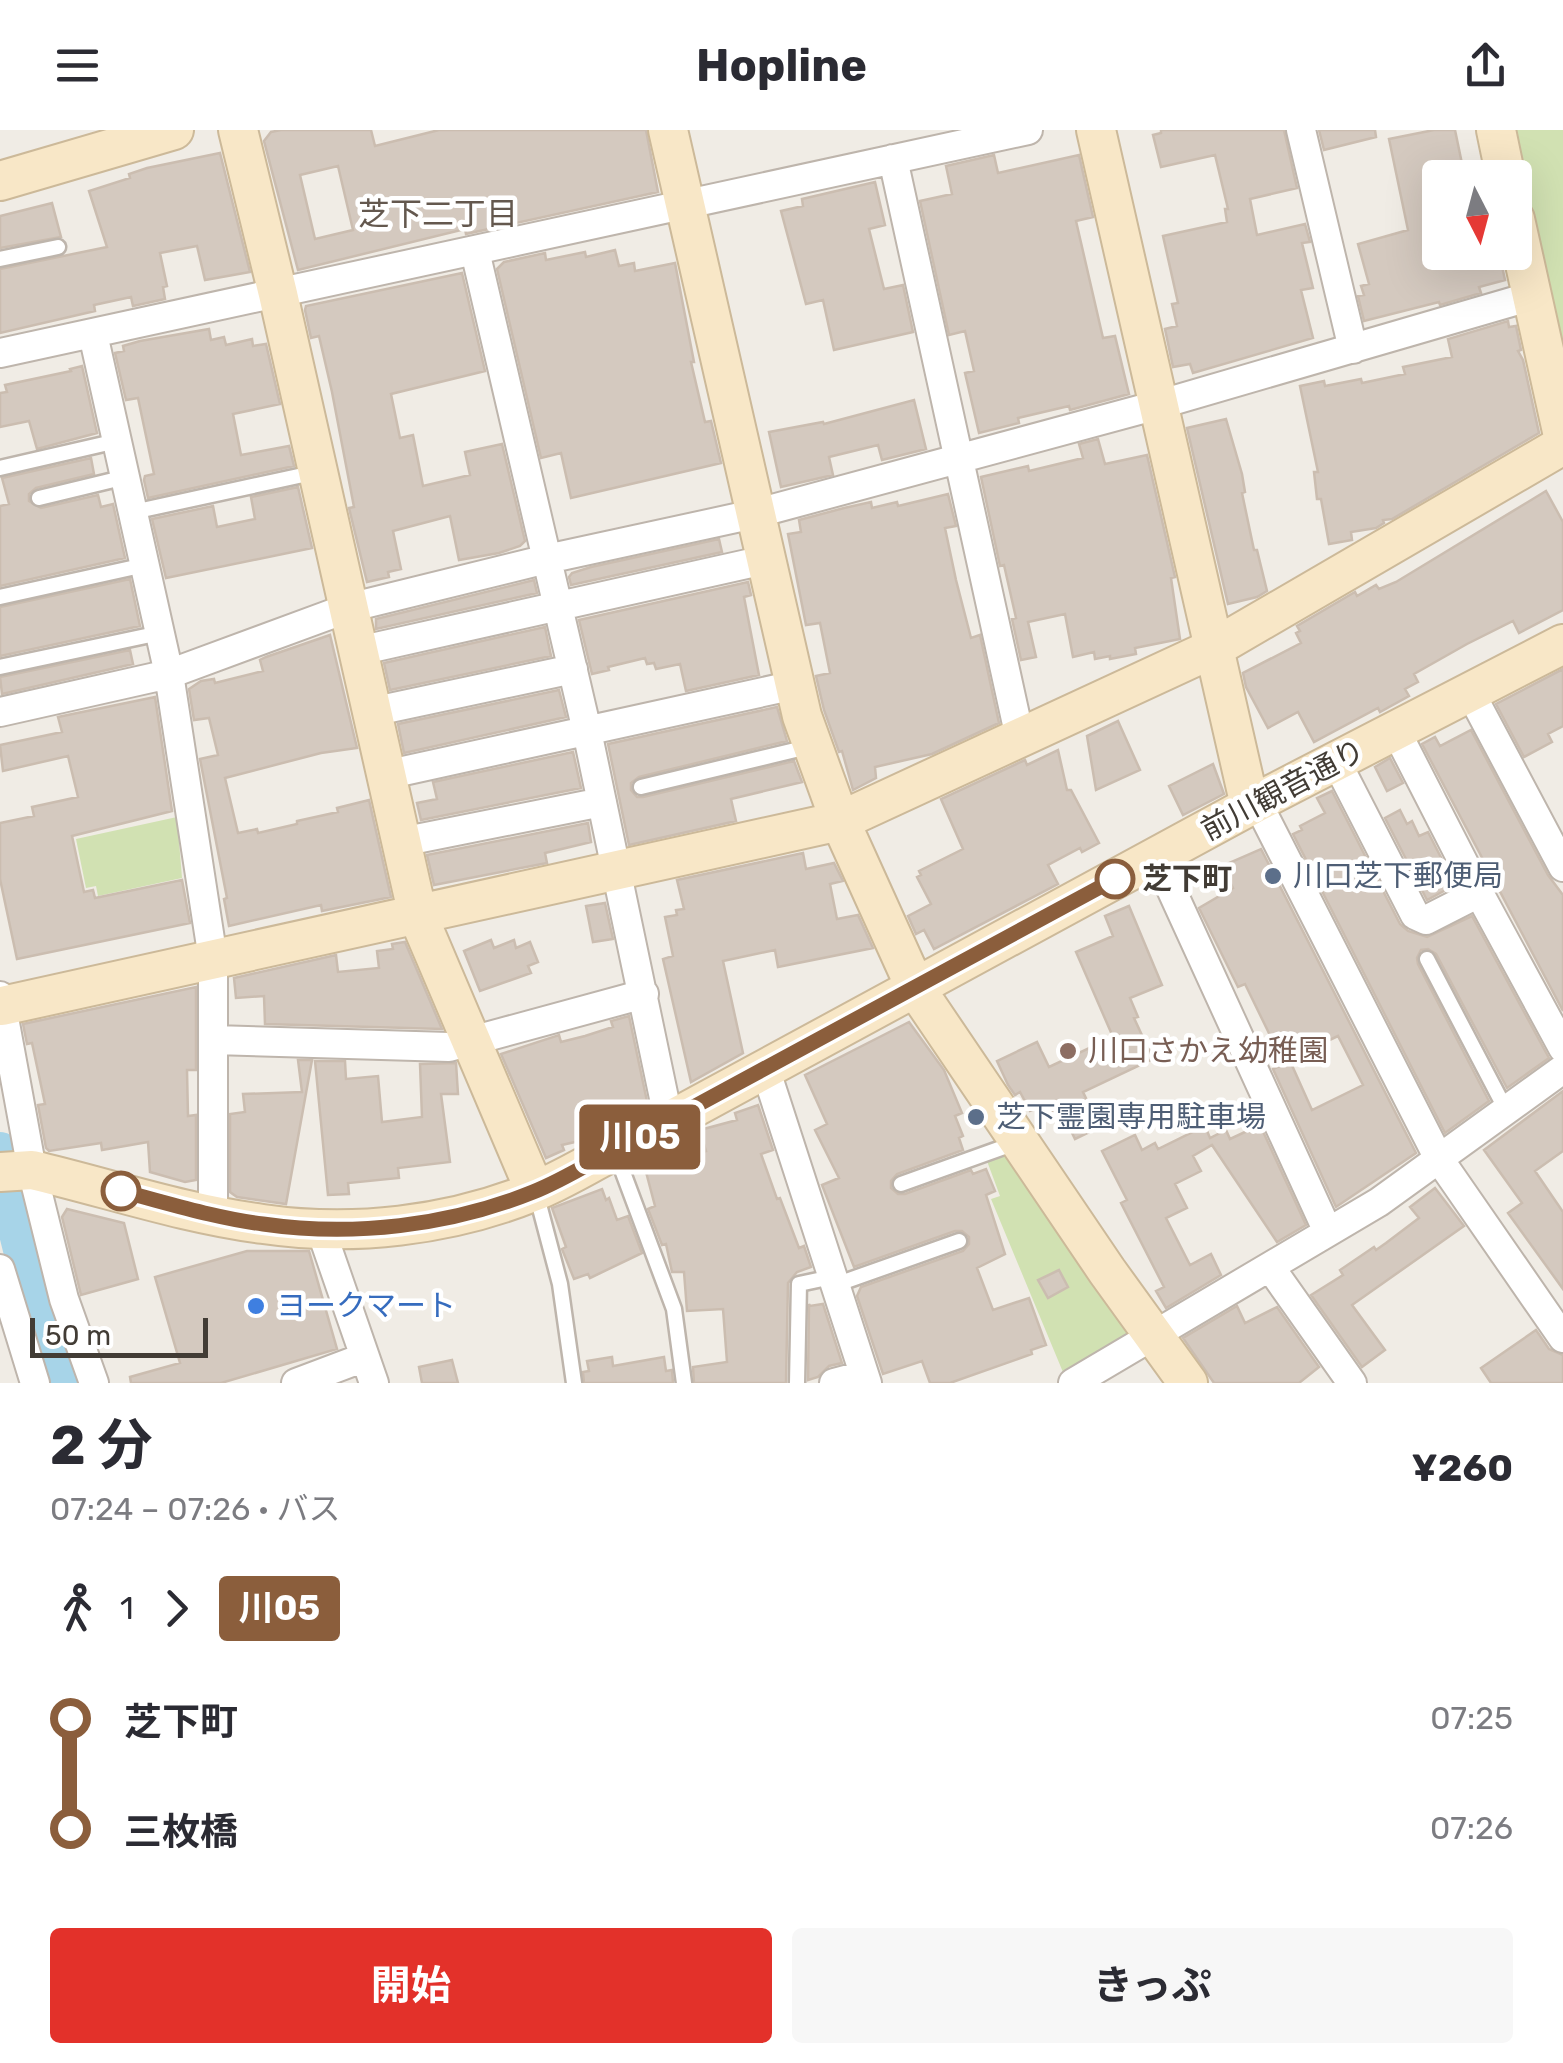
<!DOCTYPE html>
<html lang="ja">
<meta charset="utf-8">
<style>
:root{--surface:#fff;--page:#f7f7f7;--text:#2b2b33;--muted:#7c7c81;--accent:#e3312a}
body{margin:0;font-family:Rubik,"Noto Sans JP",sans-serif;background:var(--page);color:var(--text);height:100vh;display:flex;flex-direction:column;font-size:38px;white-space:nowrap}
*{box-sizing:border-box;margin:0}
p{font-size:32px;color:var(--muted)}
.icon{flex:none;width:55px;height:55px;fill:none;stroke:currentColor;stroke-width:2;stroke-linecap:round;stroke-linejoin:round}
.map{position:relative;height:1253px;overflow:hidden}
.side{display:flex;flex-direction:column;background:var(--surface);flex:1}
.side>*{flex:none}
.badge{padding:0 20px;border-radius:8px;font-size:35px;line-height:65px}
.needle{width:65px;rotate:174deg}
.fabs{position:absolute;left:1422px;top:30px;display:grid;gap:20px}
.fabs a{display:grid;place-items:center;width:110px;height:110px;border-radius:10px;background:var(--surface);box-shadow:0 10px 40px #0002;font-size:50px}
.scale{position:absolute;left:30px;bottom:25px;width:178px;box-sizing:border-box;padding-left:10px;border:5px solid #423c35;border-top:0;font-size:28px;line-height:35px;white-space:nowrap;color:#423c35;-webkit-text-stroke:8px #fff;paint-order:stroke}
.map>.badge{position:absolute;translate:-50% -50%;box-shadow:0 0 0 5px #fff}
.legs{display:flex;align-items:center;gap:15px;height:110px;padding:0 50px;font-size:32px}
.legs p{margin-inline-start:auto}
.overview{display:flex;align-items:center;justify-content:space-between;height:170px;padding:0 50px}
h1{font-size:55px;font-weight:700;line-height:75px}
.action{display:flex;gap:20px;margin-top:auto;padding:20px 50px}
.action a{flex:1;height:115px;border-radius:10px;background:var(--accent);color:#fff;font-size:40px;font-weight:700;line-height:115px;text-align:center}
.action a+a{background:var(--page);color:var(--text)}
ul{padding:0 50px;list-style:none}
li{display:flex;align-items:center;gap:35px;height:110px;font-size:38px}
li i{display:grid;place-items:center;width:15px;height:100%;margin:0 12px;background:currentColor}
li i::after{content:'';width:25px;height:25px;margin:-12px;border:8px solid;border-radius:50%;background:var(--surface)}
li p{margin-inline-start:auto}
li:first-child i{background:linear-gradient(#0000 50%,currentColor 0)}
li:last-child i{background:linear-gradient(currentColor 50%,#0000 0)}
header{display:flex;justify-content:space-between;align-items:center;height:130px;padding:0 50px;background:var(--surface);font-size:45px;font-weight:700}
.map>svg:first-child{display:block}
.green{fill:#d1e1b2}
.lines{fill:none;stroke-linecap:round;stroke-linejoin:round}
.river{stroke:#a7d4e8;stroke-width:42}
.building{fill:#d4c9bf;stroke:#cbbdb0;stroke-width:2.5;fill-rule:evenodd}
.lane-casing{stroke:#beb5ac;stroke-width:19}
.street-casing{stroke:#beb5ac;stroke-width:32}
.secondary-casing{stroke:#ccb999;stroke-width:42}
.lane{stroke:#fff;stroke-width:14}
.street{stroke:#fff;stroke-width:28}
.secondary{stroke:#f8e7c7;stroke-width:38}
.line-1-casing{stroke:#fff;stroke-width:22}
.line-1{stroke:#8b5e3c;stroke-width:15}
.service-dot{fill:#5c6f8a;stroke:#fff;stroke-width:4}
.stop-1-dot{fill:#fff;stroke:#8b5e3c;stroke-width:5}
.education-dot{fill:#8d6e63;stroke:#fff;stroke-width:4}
.shop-dot{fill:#3f7fe0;stroke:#fff;stroke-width:4}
.labels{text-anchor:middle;stroke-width:9;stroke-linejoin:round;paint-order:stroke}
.street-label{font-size:30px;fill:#423c35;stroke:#fff}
.service-label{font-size:30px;fill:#4e5e75;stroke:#fff;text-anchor:start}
.stop-label{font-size:30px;font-weight:bold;fill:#423c35;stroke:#fff;text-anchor:start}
.education-label{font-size:30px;fill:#785e54;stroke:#fff;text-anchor:start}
.shop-label{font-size:30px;fill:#366cbe;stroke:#fff;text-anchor:start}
.neighbourhood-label{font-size:32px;fill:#64584e;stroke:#fff}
</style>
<header><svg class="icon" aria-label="menu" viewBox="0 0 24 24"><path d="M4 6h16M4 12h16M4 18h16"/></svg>Hopline<svg class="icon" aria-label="share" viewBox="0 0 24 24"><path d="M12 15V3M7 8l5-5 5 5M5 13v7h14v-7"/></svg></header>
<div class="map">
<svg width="1563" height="1253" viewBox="0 0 1563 1253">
<rect width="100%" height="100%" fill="#f0ece5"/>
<path class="green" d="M 1512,0 L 1563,0 L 1563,230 Z
M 177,687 L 182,748 L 98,766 L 96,756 L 86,758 L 76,709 Z
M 1007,1025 L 1128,1199 L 1126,1209 L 1065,1247 L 991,1069 L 1000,1066 L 987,1031 Z"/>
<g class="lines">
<path class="river" d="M 0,1023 L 49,1219 L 62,1253"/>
</g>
<path class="building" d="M 281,0 L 371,0 L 375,16 L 439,0 L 646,0 L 658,62 L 466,104 L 465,99 L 298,140 L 264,11 L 271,2 ZM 338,36 L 353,100 L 315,109 L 300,45 Z
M 1161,0 L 1284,0 L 1297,58 L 1250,69 L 1257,105 L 1305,94 L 1310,112 L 1302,113 L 1313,158 L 1301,160 L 1313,208 L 1193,243 L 1190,234 L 1173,237 L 1165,199 L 1177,196 L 1172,174 L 1178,173 L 1163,106 L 1227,92 L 1225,79 L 1228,79 L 1215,25 L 1161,37 L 1153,5 L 1161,3 Z
M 1319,0 L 1375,0 L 1376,7 L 1324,20 Z
M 1434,0 L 1455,0 L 1465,48 L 1440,48 L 1440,122 L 1499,122 L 1505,150 L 1479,157 L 1481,163 L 1440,175 L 1439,172 L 1364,191 L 1358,166 L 1364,165 L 1361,156 L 1369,154 L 1358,114 L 1408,100 L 1389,9 Z
M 220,23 L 250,142 L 205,150 L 197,116 L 160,123 L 167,156 L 163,157 L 165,169 L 133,176 L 131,167 L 94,175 L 95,181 L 0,203 L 0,139 L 107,117 L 89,61 L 130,48 L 129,44 L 147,38 Z
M 994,25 L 998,43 L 1079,25 L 1093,87 L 1076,91 L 1103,208 L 1115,206 L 1129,264 L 1070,280 L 1069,276 L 1018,288 L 1019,293 L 979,303 L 965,243 L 974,241 L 965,201 L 949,205 L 920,71 L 952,64 L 946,36 Z
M 875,52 L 885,95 L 869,99 L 884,159 L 903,155 L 913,202 L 834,220 L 823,170 L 806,174 L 781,81 L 803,76 L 802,69 Z
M 52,73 L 61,107 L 0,118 L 0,86 Z
M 615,120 L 619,136 L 634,133 L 635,141 L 675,133 L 694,232 L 691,232 L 705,292 L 711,291 L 721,333 L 571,368 L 561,323 L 541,328 L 497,139 L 504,132 L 545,123 L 546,130 L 585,122 L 586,127 Z
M 462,143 L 485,241 L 391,264 L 400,308 L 413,305 L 423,356 L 470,345 L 465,322 L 502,314 L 525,411 L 520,416 L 499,423 L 459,430 L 450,386 L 393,401 L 401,439 L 388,442 L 389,447 L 367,452 L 349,378 L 354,377 L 332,262 L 319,206 L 311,208 L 305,180 L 306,176 Z
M 1508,191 L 1509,197 L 1516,196 L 1521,220 L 1518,221 L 1523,230 L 1539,303 L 1392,389 L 1383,390 L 1384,393 L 1376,398 L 1351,402 L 1352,410 L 1329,414 L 1321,369 L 1317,369 L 1314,342 L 1318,342 L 1300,256 L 1324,251 L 1325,256 L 1361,249 L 1362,253 L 1405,244 L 1403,237 L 1452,227 L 1448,209 Z
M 209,199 L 211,210 L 224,207 L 226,215 L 252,209 L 253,216 L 266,214 L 280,274 L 233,284 L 241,325 L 289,316 L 294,336 L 148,368 L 144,350 L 145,346 L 154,344 L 138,268 L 126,270 L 115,223 L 124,221 L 123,216 L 140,211 Z
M 82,236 L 97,303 L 37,319 L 29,291 L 0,297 L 0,263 L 7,262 L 5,255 L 71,241 L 70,239 Z
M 914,270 L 926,319 L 882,330 L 878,315 L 829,327 L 833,345 L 781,357 L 769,302 L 823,292 L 824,294 Z
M 1226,289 L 1242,344 L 1245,362 L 1242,363 L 1254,420 L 1257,420 L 1267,461 L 1257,467 L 1228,474 L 1187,298 Z
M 1098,309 L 1105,334 L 1147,325 L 1175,447 L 1171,448 L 1180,509 L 1135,518 L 1136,524 L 1110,529 L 1110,526 L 1095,529 L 1094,522 L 1073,527 L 1065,484 L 1028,492 L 1036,527 L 1021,530 L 1012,489 L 1016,488 L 1004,435 L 1000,436 L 981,347 L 1028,336 L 1029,341 L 1083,328 L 1079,314 Z
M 91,328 L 94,344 L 36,358 L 29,364 L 29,371 L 41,378 L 98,365 L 101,377 L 113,374 L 125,428 L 0,456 L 0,376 L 9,374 L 2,348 Z
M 298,357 L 312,418 L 166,448 L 152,389 L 213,376 L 217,397 L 255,389 L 251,367 Z
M 1546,361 L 1563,392 L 1563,480 L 1519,503 L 1513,491 L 1467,514 L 1414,544 L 1418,552 L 1405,559 L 1409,566 L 1380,582 L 1378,578 L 1314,612 L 1298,582 L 1268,598 L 1246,557 L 1243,543 L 1301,513 L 1296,503 L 1300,501 L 1297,496 L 1355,462 L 1357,466 L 1376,455 L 1379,459 L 1396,452 Z
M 948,364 L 956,396 L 945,398 L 956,450 L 971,508 L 980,505 L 999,593 L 932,624 L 875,637 L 876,648 L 853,660 L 842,621 L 839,622 L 824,580 L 816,546 L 830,543 L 820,493 L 806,495 L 788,404 L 801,402 L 799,390 L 844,378 L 871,372 L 872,378 L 897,372 L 898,376 Z
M 719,409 L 722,422 L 571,455 L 569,447 L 572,443 L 591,437 Z
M 130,449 L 140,496 L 0,526 L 0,477 Z
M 534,450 L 537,463 L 376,499 L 376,489 Z
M 748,452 L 751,465 L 744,467 L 759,545 L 686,561 L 680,534 L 656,539 L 654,533 L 647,534 L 645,528 L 608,537 L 609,540 L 592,544 L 579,490 Z
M 545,497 L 551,526 L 390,560 L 384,533 Z
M 330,505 L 357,618 L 321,623 L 225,648 L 238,703 L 257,699 L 258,703 L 297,694 L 297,691 L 338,682 L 337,678 L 369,670 L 391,767 L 322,781 L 321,775 L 229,796 L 224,769 L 227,768 L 200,629 L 218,625 L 209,588 L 194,590 L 189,559 L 201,551 L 214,549 L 215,553 L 263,541 L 260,530 L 266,527 Z
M 130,520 L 133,534 L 2,564 L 0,547 Z
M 1563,539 L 1563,596 L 1548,604 L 1552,612 L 1524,627 L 1496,574 Z
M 559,560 L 566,587 L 404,623 L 398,594 Z
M 155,567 L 172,681 L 72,706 L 84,762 L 93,760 L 95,768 L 182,750 L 190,793 L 17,829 L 0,749 L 0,693 L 34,686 L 32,677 L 78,667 L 68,626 L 3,641 L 0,615 L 62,602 L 58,587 Z
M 777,577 L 787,611 L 639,647 L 631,653 L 631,660 L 637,667 L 643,667 L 794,631 L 802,652 L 731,669 L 736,691 L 629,715 L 608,614 Z
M 1118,591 L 1140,640 L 1096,660 L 1087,606 Z
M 1471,600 L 1548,745 L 1563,765 L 1563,881 L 1422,614 L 1435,607 L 1440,616 Z
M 1058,620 L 1067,660 L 1071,660 L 1099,713 L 1082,722 L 1080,718 L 1048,735 L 1058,754 L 934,819 L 924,800 L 916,804 L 908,786 L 931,774 L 917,747 L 921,745 L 919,741 L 963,719 L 941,669 L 1025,630 L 1027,635 Z
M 573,622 L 581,658 L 421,690 L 417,673 L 437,669 L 433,652 Z
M 1390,628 L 1403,653 L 1387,661 L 1375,637 Z
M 1213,634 L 1224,664 L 1183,685 L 1169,656 Z
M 1332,661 L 1400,794 L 1408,801 L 1427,807 L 1472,786 L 1549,928 L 1507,958 L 1436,824 L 1428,819 L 1421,820 L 1417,828 L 1418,834 L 1489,971 L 1445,1003 L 1293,704 L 1302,700 L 1300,696 L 1325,683 L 1317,668 Z
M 1400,680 L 1407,694 L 1412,691 L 1419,706 L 1428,702 L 1455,755 L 1427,770 L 1385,688 Z
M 588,693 L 591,712 L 545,723 L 547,733 L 434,755 L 427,725 Z
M 1261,719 L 1416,1023 L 1336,1077 L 1273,939 L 1290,931 L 1312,980 L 1363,955 L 1338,906 L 1283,932 L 1245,854 L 1238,857 L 1199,778 L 1233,758 L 1222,736 Z
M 803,723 L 806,739 L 834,733 L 843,751 L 830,754 L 837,789 L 858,785 L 873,818 L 778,837 L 775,820 L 723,831 L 743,923 L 691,952 L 663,829 L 673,826 L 665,787 L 677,785 L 676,780 L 684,779 L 677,750 Z
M 605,773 L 613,809 L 593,812 L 586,776 Z
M 1129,776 L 1162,855 L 1130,868 L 1138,887 L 1134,888 L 1153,929 L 1083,962 L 1100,997 L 1075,1009 L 1060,978 L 1048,983 L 1044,975 L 1030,981 L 1020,962 L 1015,965 L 1008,955 L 997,931 L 1037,912 L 1049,937 L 1113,907 L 1076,822 L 1113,806 L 1105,786 Z
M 491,810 L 494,818 L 514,810 L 516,818 L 530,812 L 538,832 L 528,836 L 531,843 L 480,861 L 464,821 Z
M 405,812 L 442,899 L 265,894 L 264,866 L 236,868 L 234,848 L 336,825 L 338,842 L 379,838 L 377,821 L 393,819 L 392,814 Z
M 196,857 L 196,940 L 187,940 L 188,986 L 196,985 L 196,1050 L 185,1052 L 150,1042 L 148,1012 L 102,1020 L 101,1013 L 49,1021 L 46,1018 L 38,975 L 45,974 L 32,913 L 27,914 L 23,894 Z
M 629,886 L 648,976 L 585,993 L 588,1009 L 562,1015 L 564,1020 L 546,1028 L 501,924 L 559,905 L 561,912 L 585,906 L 613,897 L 611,891 Z
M 909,892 L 944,940 L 962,983 L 955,986 L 963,1006 L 959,1008 L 963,1020 L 897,1044 L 891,1051 L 891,1058 L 898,1064 L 905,1064 L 971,1040 L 973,1044 L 986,1039 L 995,1061 L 986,1065 L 1005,1124 L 977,1138 L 993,1180 L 1029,1168 L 1046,1215 L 1031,1220 L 1032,1224 L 950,1253 L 930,1253 L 922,1231 L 883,1244 L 857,1166 L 861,1157 L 963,1121 L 969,1114 L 969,1107 L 962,1101 L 955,1101 L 854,1137 L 822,1055 L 839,1048 L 815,1000 L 827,994 L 805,945 Z
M 298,930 L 312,930 L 286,1074 L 237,1067 L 230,1062 L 230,984 L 245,982 L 243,964 L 302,962 Z
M 315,931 L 345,931 L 346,949 L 378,946 L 382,992 L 422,987 L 420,934 L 456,933 L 458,964 L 441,964 L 450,1032 L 398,1038 L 399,1048 L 348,1053 L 349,1064 L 328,1065 Z
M 1563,961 L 1563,1021 L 1535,1041 L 1563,1082 L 1563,1159 L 1508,1083 L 1522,1073 L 1484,1020 Z
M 758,975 L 773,1020 L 761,1024 L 777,1069 L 780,1068 L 799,1118 L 804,1116 L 811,1137 L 797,1142 L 788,1153 L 786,1253 L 694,1253 L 693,1237 L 727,1232 L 723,1179 L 687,1181 L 684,1142 L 672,1142 L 666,1114 L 662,1115 L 648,1079 L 655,1076 L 646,1042 L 676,1034 L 674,1029 L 706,1021 L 700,1000 L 737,990 L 735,983 Z
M 1260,995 L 1306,1095 L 1277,1112 L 1212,1015 L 1193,1026 L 1201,1041 L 1175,1054 L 1187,1078 L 1166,1088 L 1190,1135 L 1211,1124 L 1221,1145 L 1166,1178 L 1156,1161 L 1164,1157 L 1121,1073 L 1127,1070 L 1102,1021 L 1135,1005 L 1142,1020 L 1155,1013 L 1158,1019 L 1205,996 L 1210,1008 L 1226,1000 L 1230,1009 Z
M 1435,1058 L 1464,1096 L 1352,1175 L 1385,1220 L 1362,1237 L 1311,1165 L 1343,1145 L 1340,1140 L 1374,1117 L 1376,1120 L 1386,1113 L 1419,1088 L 1410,1077 Z
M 602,1059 L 606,1070 L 609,1068 L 617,1090 L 628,1086 L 642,1123 L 590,1148 L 588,1144 L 574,1149 L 562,1119 L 566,1117 L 552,1078 Z
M 67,1079 L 124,1093 L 138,1149 L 81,1165 L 62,1087 Z
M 247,1121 L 309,1121 L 337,1219 L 221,1253 L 131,1253 L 130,1247 L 180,1233 L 155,1147 Z
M 1059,1140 L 1068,1157 L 1048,1168 L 1038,1150 Z
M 809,1174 L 810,1176 L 823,1174 L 842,1233 L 829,1236 L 818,1247 L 808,1250 Z
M 1237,1176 L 1245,1193 L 1277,1177 L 1319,1237 L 1299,1253 L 1214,1253 L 1183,1208 Z
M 1536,1200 L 1549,1219 L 1563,1225 L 1563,1253 L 1491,1253 L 1481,1238 Z
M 612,1227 L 613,1236 L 664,1227 L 666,1241 L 672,1240 L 673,1253 L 584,1253 L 583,1242 L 589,1241 L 587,1231 Z
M 452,1230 L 458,1253 L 422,1253 L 419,1237 Z"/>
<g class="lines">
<g class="lane-casing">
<path id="lane" d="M 0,129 L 58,117
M 0,338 L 117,311
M 39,368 L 126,347
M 133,382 L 317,342
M 0,467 L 145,435
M 0,537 L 160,503
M 641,657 L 812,616
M 1427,829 L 1506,980
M 615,1021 L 674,1179 L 684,1253
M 901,1054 L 1018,1012
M 536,1063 L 560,1154 L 574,1253
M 835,1155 L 959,1111
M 797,1253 L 799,1154 L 832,1147"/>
</g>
<g class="street-casing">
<path id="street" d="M 1301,0 L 1353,219
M 893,29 L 1020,608
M 475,121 L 587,601 L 669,992
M 93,204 L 169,544 L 213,829 L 213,1084
M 0,223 L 1028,0
M 358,521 L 765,430
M 1470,562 L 1563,737
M 0,582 L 169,544 L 348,478 L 547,429 L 754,384 L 1161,274 L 1532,166
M 371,582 L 573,539
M 1336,631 L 1415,785 L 1426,790 L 1479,763 L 1396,601
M 385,645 L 795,555
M 1257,672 L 1439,1029 L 1563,1208
M 401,712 L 602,672
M 1156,726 L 1328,1102
M 1479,763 L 1563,918
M 0,866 L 32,1040 L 64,1169 L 94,1253
M 214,910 L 449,917 L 644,864
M 765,938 L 867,1253
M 321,1100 L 374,1253
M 1270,1137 L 1352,1253
M 0,1139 L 35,1253
M 296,1253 L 365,1227
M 834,1253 L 864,1245
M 1073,1253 L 1379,1072 L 1563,939"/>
</g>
<g class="secondary-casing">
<path id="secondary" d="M 238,0 L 278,164 L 418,786 L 535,1061
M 668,0 L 802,586 L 840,691 L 916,859 L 1107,1141 L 1188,1253
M 1096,0 L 1250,676
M 1496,0 L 1506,48
M 0,51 L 174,0
M 1515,89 L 1563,306
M 2,876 L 840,691 L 1214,518 L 1563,315
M 0,1042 L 32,1040 C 108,1058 185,1084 263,1094 C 352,1107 449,1096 533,1062 C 561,1051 588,1034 614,1021 L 1257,672 L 1563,514"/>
</g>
<use href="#lane" class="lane"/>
<use href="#street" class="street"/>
<use href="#secondary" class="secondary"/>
</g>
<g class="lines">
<g class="line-1-casing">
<path id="line-1" d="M 121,1061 C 168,1073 215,1088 263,1094 C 352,1107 449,1096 533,1062 C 561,1051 588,1034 614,1020 L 1115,749"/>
</g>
<use href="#line-1" class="line-1"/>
</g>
<g class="service-dot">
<circle cx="1273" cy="746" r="10"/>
<circle cx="976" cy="987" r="10"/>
</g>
<g class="stop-1-dot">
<circle cx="1115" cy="749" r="18"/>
<circle cx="121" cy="1061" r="18"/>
</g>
<circle class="education-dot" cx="1068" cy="921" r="10"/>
<circle class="shop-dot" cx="256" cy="1176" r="10"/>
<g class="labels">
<g class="street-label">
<text transform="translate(1283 660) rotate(-28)" y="10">前川観音通り</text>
</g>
<g class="service-label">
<text x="1293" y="756">川口芝下郵便局</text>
<text x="996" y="997">芝下霊園専用駐車場</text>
</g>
<g class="stop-label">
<text x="1142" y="759">芝下町</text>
</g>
<g class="education-label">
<text x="1088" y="931">川口さかえ幼稚園</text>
</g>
<g class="shop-label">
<text x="276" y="1186">ヨークマート</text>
</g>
<g class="neighbourhood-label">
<text x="438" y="95">芝下二丁目</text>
</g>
</g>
</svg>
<div class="fabs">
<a><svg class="needle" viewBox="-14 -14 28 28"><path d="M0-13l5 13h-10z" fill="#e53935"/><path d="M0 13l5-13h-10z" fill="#7c7c81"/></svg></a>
</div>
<div class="scale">50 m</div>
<b class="badge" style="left:640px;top:1007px;background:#8b5e3c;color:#fff">川05</b>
</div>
<section class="side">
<div class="overview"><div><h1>2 分</h1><p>07:24 – 07:26 · バス</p></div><b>¥260</b></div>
<div class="legs"><svg class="icon" aria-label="walk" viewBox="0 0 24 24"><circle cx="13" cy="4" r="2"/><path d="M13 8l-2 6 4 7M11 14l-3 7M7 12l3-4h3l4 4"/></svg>1<svg class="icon" aria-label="forward" viewBox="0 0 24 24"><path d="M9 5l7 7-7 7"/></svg><b class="badge" style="background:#8b5e3c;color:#fff">川05</b></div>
<ul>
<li><i style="color:#8b5e3c"></i><b>芝下町</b><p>07:25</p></li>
<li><i style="color:#8b5e3c"></i><b>三枚橋</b><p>07:26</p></li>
</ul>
<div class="action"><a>開始</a><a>きっぷ</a></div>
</section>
